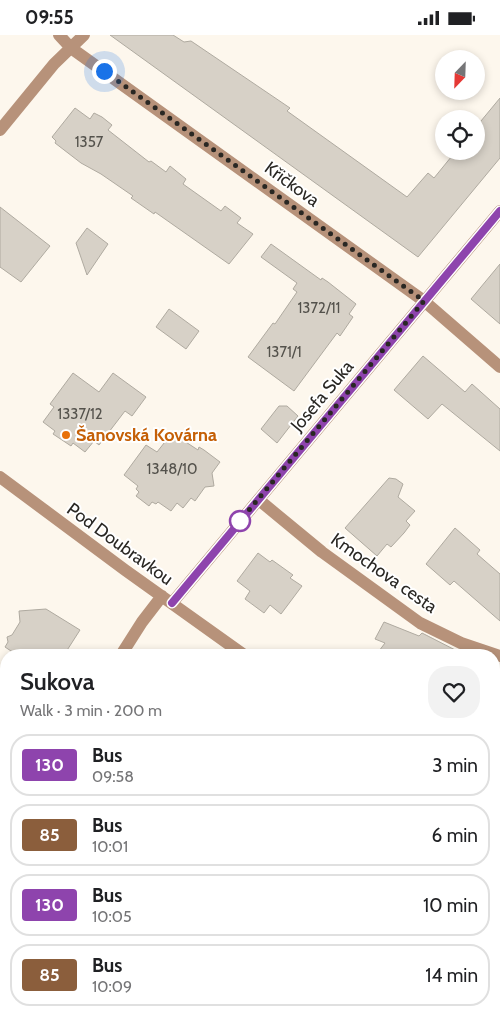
<!DOCTYPE html>
<meta charset="utf-8">
<style>
:root{--surface:#fff;--page:#f2f2f2;--text:#202124;--muted:#757577;--line:#e0e0e0}
body{margin:0;font-family:Cabin,sans-serif;background:var(--page);color:var(--text);height:100vh;display:flex;flex-direction:column;font-size:19px;white-space:nowrap}
*{box-sizing:border-box;margin:0}
p{font-size:16px;color:var(--muted)}
.icon{flex:none;width:28px;height:28px;fill:none;stroke:currentColor;stroke-width:2;stroke-linecap:round;stroke-linejoin:round}
.map{position:relative;flex:1;overflow:hidden}
.panel{position:absolute;left:0px;top:614px;width:500px;height:376px;display:flex;flex-direction:column;background:var(--surface);border-radius:20px 20px 0 0;box-shadow:0 2px 8px #0003}
.panel>*{flex:none}
.badge{padding:0 10px;border-radius:4px;font-size:18px;line-height:32px}
.needle{width:32px;rotate:203deg}
.buttons{position:absolute;left:435px;top:15px;display:grid;gap:10px}
.buttons a{display:grid;place-items:center;width:50px;height:50px;border-radius:50%;background:var(--surface);box-shadow:0 2px 8px #0003;font-size:25px}
.you{position:absolute;width:25px;height:25px;margin:-12px;border:4px solid #fff;border-radius:50%;background:#1a73e8;box-shadow:0 0 0 8px #1a73e833}
.map>.badge{position:absolute;translate:-50% -50%;box-shadow:0 0 0 2px #fff}
.round{display:grid;place-items:center;flex:none;width:52px;height:52px;border-radius:20px;background:var(--page)}
.summary{display:flex;align-items:center;justify-content:space-between;height:85px;padding:0 20px}
h1{font-size:24px;font-weight:600;line-height:38px}
ul{padding:0;list-style:none}
li{display:flex;align-items:center;gap:15px;height:62px;margin:0 10px 8px;padding:0 10px;border:2px solid var(--line);border-radius:20px}
li div{flex:1}
li b{display:block;font-size:19px}
li em{font-style:normal}
li .badge{min-width:55px;font-weight:700;text-align:center}
.status{display:flex;justify-content:space-between;align-items:center;height:35px;padding:0 25px;background:var(--surface);direction:ltr}
.status svg{height:14px;fill:currentColor}
.map>svg:first-child{display:block}
.building{fill:#d7d1c7;stroke:#afaaa0}
.lines{fill:none;stroke-linecap:round;stroke-linejoin:round}
.minor{stroke:#b7927a;stroke-width:12}
.line-casing{stroke:#fff;stroke-width:11}
.line{stroke:#8e44ad;stroke-width:8}
.walk{stroke:#292723;stroke-width:5;stroke-dasharray:0 9}
.food-dot{fill:#e8710a;stroke:#fff;stroke-width:2}
.stop-dot{fill:#fff;stroke:#8e44ad;stroke-width:2.5}
.labels{text-anchor:middle;stroke-width:4;stroke-linejoin:round;paint-order:stroke}
.number-label{font-size:15px;fill:#54524c}
.street-label{font-size:18px;fill:#292723;stroke:#fff}
.food-label{font-size:18px;font-weight:bold;fill:#c56008;stroke:#fff;text-anchor:start}
</style>
<div class="status"><b>09:55</b><svg viewBox="0 0 49 12"><path d="M0 12V9h3v3zM5 12V6h3v6zM10 12V3h3v9zM15 12V0h3v12zM26 1h20v11H26zM47 4h2v5h-2z"/></svg></div>
<div class="map">
<svg width="500" height="989" viewBox="0 0 500 989">
<rect width="100%" height="100%" fill="#fdf7ed"/>
<path class="building" d="M 110,0 L 173,0 L 184,7 L 191,6 L 290,73 L 287,76 L 407,162 L 428,138 L 434,143 L 456,116 L 476,116 L 476,92 L 500,63 L 500,123 L 418,222 Z
M 75,73 L 90,84 L 94,78 L 102,82 L 112,90 L 108,95 L 149,127 L 151,126 L 166,137 L 170,131 L 186,144 L 183,149 L 221,176 L 225,171 L 241,183 L 237,188 L 253,199 L 229,229 L 155,177 L 154,179 L 131,163 L 133,161 L 101,139 L 81,128 L 55,108 L 56,106 L 52,102 Z
M 0,172 L 50,211 L 21,247 L 0,232 Z
M 87,193 L 108,209 L 87,240 L 76,208 Z
M 271,209 L 321,245 L 322,243 L 328,247 L 356,269 L 349,279 L 353,282 L 340,301 L 337,298 L 294,356 L 248,322 L 273,288 L 275,289 L 297,257 L 293,254 L 297,248 L 261,222 Z
M 500,229 L 500,289 L 471,264 Z
M 169,274 L 199,296 L 186,314 L 156,292 Z
M 423,321 L 465,357 L 472,349 L 500,374 L 500,416 L 442,369 L 428,384 L 394,355 Z
M 73,338 L 99,357 L 113,338 L 146,362 L 132,381 L 125,376 L 99,410 L 94,406 L 85,417 L 73,408 L 71,411 L 53,399 L 55,396 L 43,387 L 54,372 L 50,369 Z
M 279,371 L 287,371 L 298,381 L 277,408 L 261,394 Z
M 172,398 L 198,415 L 199,412 L 204,415 L 220,427 L 212,438 L 214,451 L 205,452 L 195,466 L 191,463 L 183,473 L 177,468 L 171,476 L 158,467 L 156,469 L 152,467 L 149,471 L 136,461 L 139,457 L 136,454 L 138,451 L 124,440 L 146,410 L 157,417 Z
M 389,443 L 396,444 L 403,449 L 398,462 L 415,476 L 406,486 L 410,490 L 404,498 L 391,512 L 387,509 L 377,521 L 345,493 Z
M 455,493 L 480,515 L 477,519 L 500,539 L 500,586 L 454,546 L 450,550 L 426,529 Z
M 258,518 L 270,527 L 272,525 L 293,540 L 290,543 L 302,551 L 281,579 L 270,570 L 264,578 L 245,564 L 250,556 L 237,546 Z
M 46,574 L 80,595 L 64,620 L 17,620 L 5,612 L 8,607 L 7,602 L 12,600 L 20,587 L 19,576 Z
M 384,587 L 419,601 L 422,598 L 465,620 L 376,620 L 385,608 L 375,604 Z"/>
<g class="lines">
<path class="minor" d="M 59,0 L 71,13 L 424,266 L 500,332
M 0,95 L 54,29 L 84,0
M 0,442 L 125,535 L 244,620
M 259,465 L 322,517 L 420,588 L 461,608 L 500,621
M 172,568 L 500,176
M 121,620 L 142,587 L 162,561
M 494,769 L 500,771
M 0,814 L 6,804
M 494,815 L 500,822
M 195,984 L 204,989"/>
</g>
<g class="lines">
<g class="line-casing">
<path id="line" d="M 172,568 L 500,176"/>
</g>
<use href="#line" class="line"/>
<path class="walk" d="M 104,36 L 424,266 L 234,493 L 240,486"/>
</g>
<circle class="food-dot" cx="66" cy="400" r="5"/>
<circle class="stop-dot" cx="240" cy="486" r="10"/>
<g class="labels">
<g class="number-label">
<text x="89" y="112">1357</text>
<text x="319" y="278">1372/11</text>
<text x="284" y="322">1371/1</text>
<text x="80" y="384">1337/12</text>
<text x="172" y="439">1348/10</text>
</g>
<g class="street-label">
<text transform="translate(292 149) rotate(36)" y="6">Křičkova</text>
<text transform="translate(322 361) rotate(-50)" y="6">Josefa Suka</text>
<text transform="translate(120 509) rotate(36)" y="6">Pod Doubravkou</text>
<text transform="translate(384 538) rotate(35)" y="6">Kmochova cesta</text>
</g>
<g class="food-label">
<text x="76" y="406">Šanovská Kovárna</text>
</g>
</g>
</svg>
<div class="buttons">
<a><svg class="needle" viewBox="-14 -14 28 28"><path d="M0-13l5 13h-10z" fill="#e53935"/><path d="M0 13l5-13h-10z" fill="#757577"/></svg></a>
<a><svg class="icon" aria-label="locate" viewBox="0 0 24 24"><circle cx="12" cy="12" r="6"/><path d="M12 2v4M12 18v4M2 12h4M18 12h4"/></svg></a>
</div>
<div class="you" style="left:104px;top:36px"></div>
<section class="panel">
<div class="summary"><div><h1>Sukova</h1><p>Walk · 3 min · 200 m</p></div><a class="round"><svg class="icon" aria-label="heart" viewBox="0 0 24 24"><path d="M12 20l-8-8c-3-5 5-10 8-4 3-6 11-1 8 4z"/></svg></a></div>
<ul>
<li><span class="badge" style="background:#8e44ad;color:#fff">130</span><div><b>Bus</b><p>09:58</p></div><em>3 min</em></li>
<li><span class="badge" style="background:#8b5e3c;color:#fff">85</span><div><b>Bus</b><p>10:01</p></div><em>6 min</em></li>
<li><span class="badge" style="background:#8e44ad;color:#fff">130</span><div><b>Bus</b><p>10:05</p></div><em>10 min</em></li>
<li><span class="badge" style="background:#8b5e3c;color:#fff">85</span><div><b>Bus</b><p>10:09</p></div><em>14 min</em></li>
</ul>
</section>
</div>
